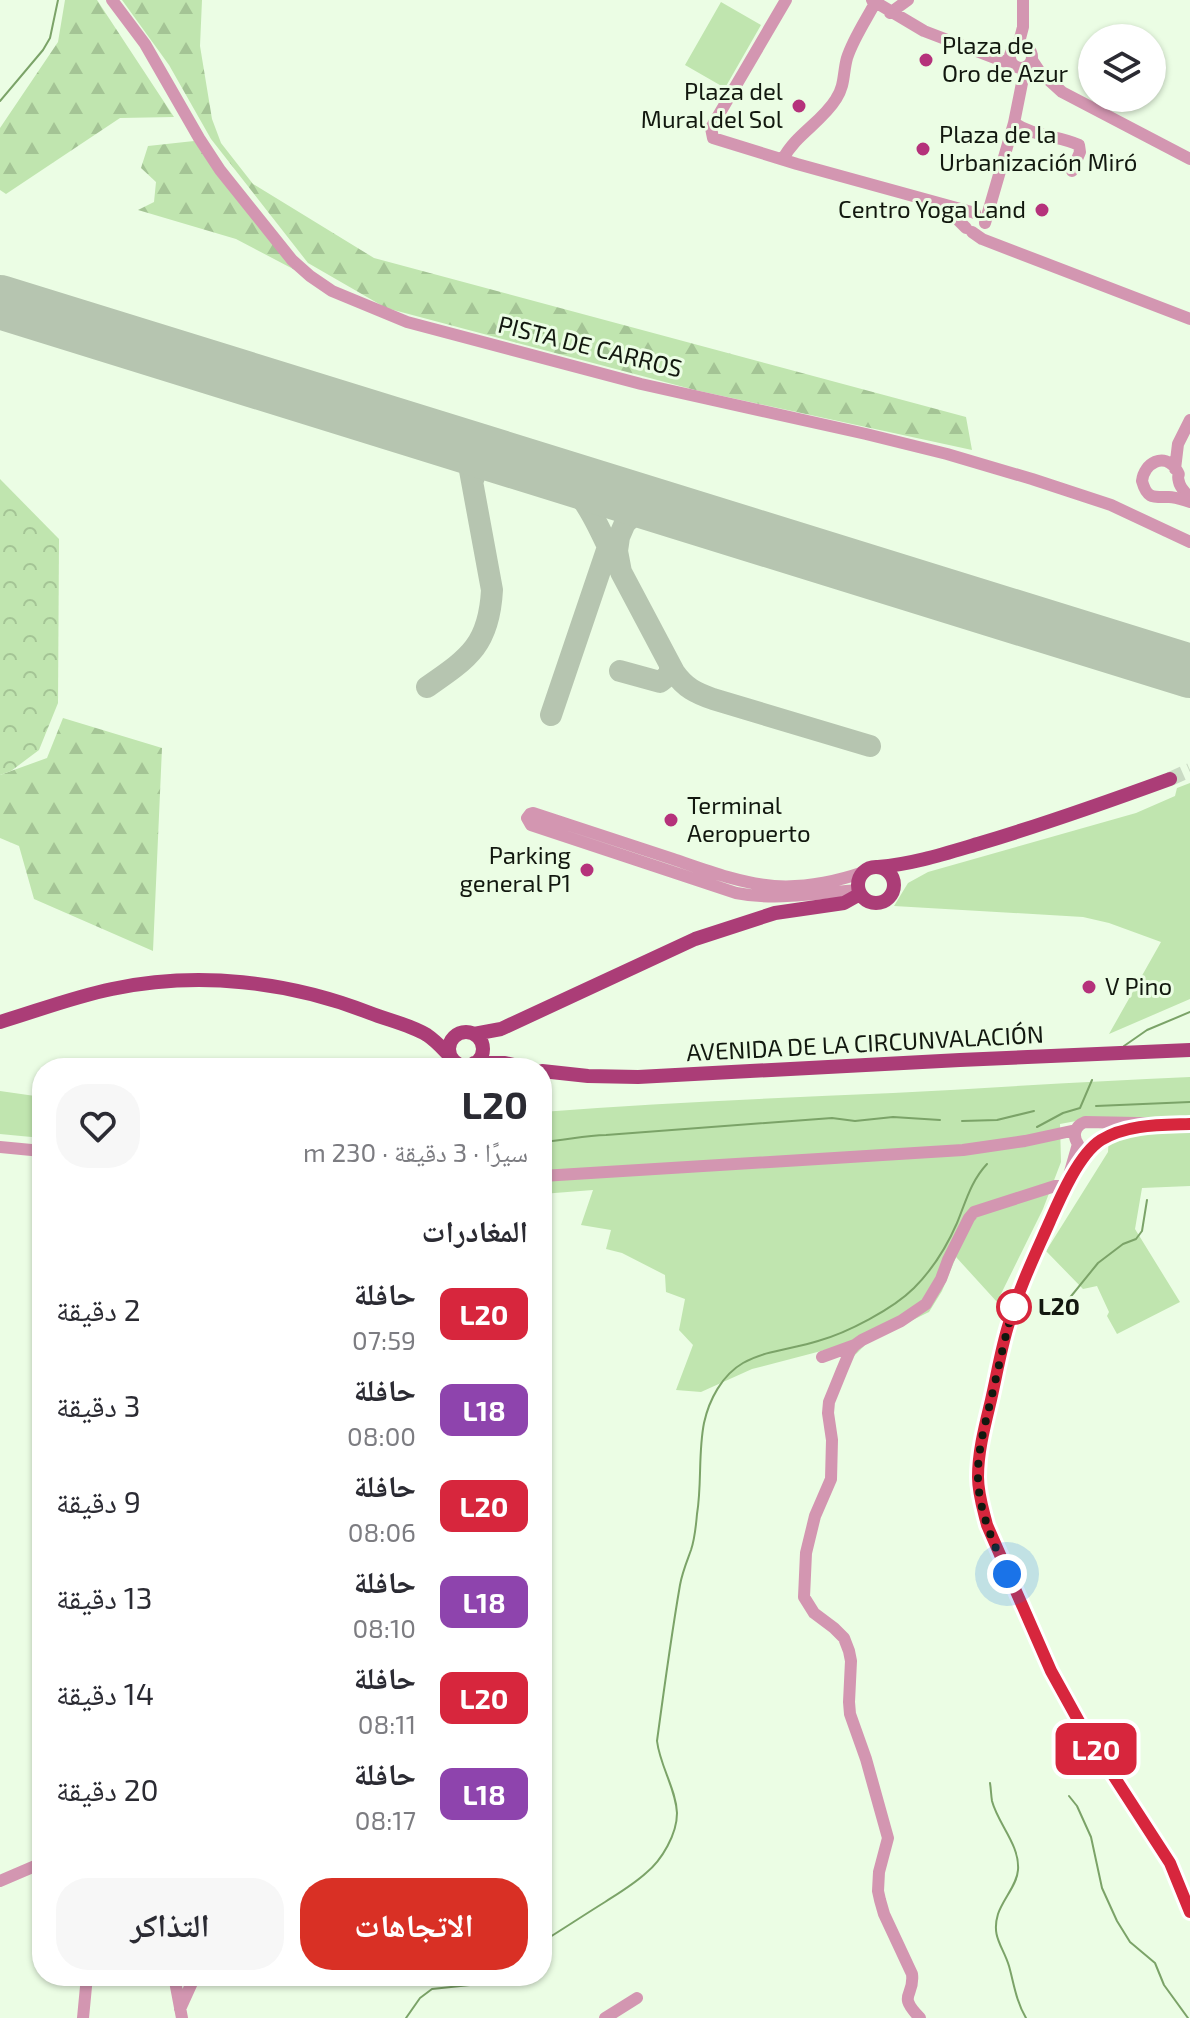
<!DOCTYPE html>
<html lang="ar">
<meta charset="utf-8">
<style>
:root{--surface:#fff;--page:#f7f7f7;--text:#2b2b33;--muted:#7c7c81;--accent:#d93025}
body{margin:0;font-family:"Exo 2","Noto Naskh Arabic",sans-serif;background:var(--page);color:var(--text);direction:rtl;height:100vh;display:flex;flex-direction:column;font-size:30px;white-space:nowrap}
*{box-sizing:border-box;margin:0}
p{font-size:26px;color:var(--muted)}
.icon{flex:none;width:44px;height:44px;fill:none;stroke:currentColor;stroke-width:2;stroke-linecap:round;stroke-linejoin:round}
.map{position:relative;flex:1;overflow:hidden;direction:ltr}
.drawer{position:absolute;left:32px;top:1058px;width:520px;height:928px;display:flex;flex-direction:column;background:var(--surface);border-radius:32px;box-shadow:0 2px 6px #0004;direction:rtl}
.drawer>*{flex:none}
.badge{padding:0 16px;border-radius:12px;font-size:28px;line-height:52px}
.fabs{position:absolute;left:1078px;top:24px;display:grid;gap:16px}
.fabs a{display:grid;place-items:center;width:88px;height:88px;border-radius:50%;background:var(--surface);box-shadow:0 2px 6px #0004;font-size:40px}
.you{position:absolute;width:40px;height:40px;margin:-20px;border:6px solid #fff;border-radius:50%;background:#1a73e8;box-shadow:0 0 0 12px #1a73e833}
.map>.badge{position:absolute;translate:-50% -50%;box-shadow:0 0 0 4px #fff}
h2{padding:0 24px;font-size:30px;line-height:72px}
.round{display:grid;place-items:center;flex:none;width:84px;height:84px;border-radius:32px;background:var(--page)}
.headline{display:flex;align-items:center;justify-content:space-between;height:136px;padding:0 24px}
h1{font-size:38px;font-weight:700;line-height:60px}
.button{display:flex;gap:16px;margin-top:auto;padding:16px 24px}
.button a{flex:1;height:92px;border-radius:32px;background:var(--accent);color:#fff;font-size:32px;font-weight:700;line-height:92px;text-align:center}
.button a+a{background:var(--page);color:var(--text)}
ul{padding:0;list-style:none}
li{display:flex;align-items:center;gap:24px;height:96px;padding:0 24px}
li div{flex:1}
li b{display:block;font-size:30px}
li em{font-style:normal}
li .badge{min-width:88px;font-weight:700;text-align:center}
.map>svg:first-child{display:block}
.grass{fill:#c0e5af}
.forest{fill:url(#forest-firs)}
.park{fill:url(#park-crowns)}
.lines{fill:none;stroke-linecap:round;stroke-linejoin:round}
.stream{stroke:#7ba368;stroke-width:2}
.taxiway{stroke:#b6c5b0;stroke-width:22}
.runway{stroke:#b6c5b0;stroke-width:54}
.major-tunnel{stroke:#cadbc4;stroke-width:14;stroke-dasharray:14 7;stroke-linecap:butt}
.minor{stroke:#d396b1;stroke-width:12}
.major{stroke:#ab3d77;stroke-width:14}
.line-casing{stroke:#fff;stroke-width:18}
.line{stroke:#d7263d;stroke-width:12}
.walk{stroke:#12180f;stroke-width:8;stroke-dasharray:0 14.4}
.poi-dot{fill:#b5327b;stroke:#ebfde4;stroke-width:3}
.stop-dot{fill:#fff;stroke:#d7263d;stroke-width:4}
.labels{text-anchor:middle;stroke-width:6;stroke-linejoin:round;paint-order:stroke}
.poi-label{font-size:24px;fill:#12180f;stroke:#ebfde4;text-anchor:start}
.street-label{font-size:24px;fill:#12180f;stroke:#ebfde4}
.stop-label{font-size:24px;font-weight:bold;fill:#12180f;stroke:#ebfde4;text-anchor:start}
</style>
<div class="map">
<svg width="1190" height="2018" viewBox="0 0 1190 2018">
<defs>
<pattern id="forest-firs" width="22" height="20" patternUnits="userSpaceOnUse" patternTransform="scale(2)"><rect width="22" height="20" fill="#c0e5af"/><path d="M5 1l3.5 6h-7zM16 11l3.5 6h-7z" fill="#a4c495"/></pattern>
<pattern id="park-crowns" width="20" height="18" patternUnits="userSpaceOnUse" patternTransform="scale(2)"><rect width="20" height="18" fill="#c0e5af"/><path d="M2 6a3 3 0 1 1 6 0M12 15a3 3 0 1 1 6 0" fill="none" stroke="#a4c495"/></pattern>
</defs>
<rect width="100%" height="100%" fill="#ebfde4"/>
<path class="grass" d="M 721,2 L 761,25 L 725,88 L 685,65 Z
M 1190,783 L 1190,999 L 1109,1034 L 1161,942 L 1109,923 L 1083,917 L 894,906 L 908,883 L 928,872 L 1136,813 L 1175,796 L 1177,788 Z
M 1190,1077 L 1190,1186 L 1142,1188 L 1135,1229 L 1180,1302 L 1117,1334 L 1107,1316 L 1109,1312 L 1097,1286 L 1083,1289 L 1046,1251 L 1108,1152 L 1110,1119 L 1076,1121 L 1060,1124 L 1061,1162 L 1043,1209 L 997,1302 L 956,1257 L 942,1291 L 929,1312 L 868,1342 L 851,1359 L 825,1350 L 752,1369 L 701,1392 L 676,1390 L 693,1345 L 679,1330 L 685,1299 L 666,1292 L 665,1275 L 622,1253 L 606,1249 L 611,1230 L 581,1225 L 593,1190 L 542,1194 L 542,1112 C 659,1103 776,1098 893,1093 C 992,1088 1091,1081 1190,1077 Z
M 0,1091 L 42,1097 L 42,1138 L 0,1134 Z"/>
<path class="forest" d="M 65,0 L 97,0 L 174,117 L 120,118 L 6,194 L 0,190 L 0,128 L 58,42 Z
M 122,0 L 202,0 L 200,46 L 212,119 L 221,143 L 253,184 L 374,258 L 966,417 L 972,450 L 695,390 L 386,308 L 308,263 L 211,139 L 169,65 Z
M 194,141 L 295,270 L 236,239 L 138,210 L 154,202 L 156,182 L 141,168 L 148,146 Z
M 63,718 L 162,748 L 153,951 L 34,899 L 19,846 L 0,838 L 0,775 L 47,758 Z"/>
<path class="park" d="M 0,479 L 59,539 L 58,703 L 39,750 L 11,771 L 0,775 Z"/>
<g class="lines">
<path class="stream" d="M 0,101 L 43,50 L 50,38 L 58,0
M 1124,1046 L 1147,1030 L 1190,1012
M 1096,1106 L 1190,1102
M 962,1121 L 997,1120 L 1034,1111
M 1037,1127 L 1063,1113 L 1080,1108 L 1092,1080
M 542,1142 C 564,1141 584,1135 606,1135 L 832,1118 L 855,1121 L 893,1117 L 940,1120
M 1068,1300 L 1098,1263 L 1123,1244 L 1136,1239 L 1142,1231 L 1147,1200
M 990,1783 C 991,1789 991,1795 992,1801 C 998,1824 1020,1845 1018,1870 C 1017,1885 1003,1899 998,1914 C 991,1937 1003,1946 1009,1966 C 1014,1984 1016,2001 1026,2018
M 1069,1796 L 1077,1806 L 1091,1837 L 1102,1888 L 1117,1921 L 1130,1942 L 1155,1963 L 1164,1985 L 1188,2018
M 542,1942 C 563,1929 584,1915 605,1902 C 619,1893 634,1884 646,1873 C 662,1860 677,1834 677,1813 C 676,1789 660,1766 657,1741 C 664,1689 671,1637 680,1585 C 682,1573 687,1561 691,1550 C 695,1538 696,1526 697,1514 C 702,1484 698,1453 704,1423 C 709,1400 722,1375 743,1363 C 766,1350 793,1349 818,1341 C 847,1333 893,1309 914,1288 C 932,1270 947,1246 957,1223 C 966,1201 971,1181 987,1164
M 406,2018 L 420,1998 L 432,1989 L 470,1985 L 493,1976"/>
<path class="taxiway" d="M 558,475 C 587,495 599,529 614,559
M 473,480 C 477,466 485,459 500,457
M 670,509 L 657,508 L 635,514 L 625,523 L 619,537 L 617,551 L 621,572 L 674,672 C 685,688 696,693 713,699 L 870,746
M 620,671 L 660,682 L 670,674 L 670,666
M 427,687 C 469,658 489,645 492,590 L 469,465 C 464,451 455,444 441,438
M 551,715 L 608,547"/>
<path class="runway" d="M 0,302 L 1190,671"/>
<path class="major-tunnel" d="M 1170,779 L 1190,770"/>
<path class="minor" d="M 112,0 L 145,44 L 199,138 L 220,170 L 292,260 L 310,276 L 332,291 L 407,322 L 641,384 L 866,434 L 947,454 L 1032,479 L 1111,505 L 1190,542
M 786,0 L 711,128 L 713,138 L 797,164 L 975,213
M 872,0 L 924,31 L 1013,65
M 890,13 L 908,0
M1010 57a11 11 0 1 1 22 0a11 11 0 1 1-22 0Z
M 1018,46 L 1023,27 L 1023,0
M 1032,60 L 1040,72 L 1062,92 L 1190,159
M 1014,123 C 1034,137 1058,135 1079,145 L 1080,152 L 1072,171
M 783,159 C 795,135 822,122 836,99 C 845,86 843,72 847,58 C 853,39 866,20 875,3
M 943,205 L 966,228
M 985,223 L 1014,123 L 1025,68
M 972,232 L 982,239 L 1190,319
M 1175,469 L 1178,444 L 1190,420
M 1190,499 C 1187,494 1180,488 1179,482 C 1176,472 1182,478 1176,469 C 1164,452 1144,463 1142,481 C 1147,499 1153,497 1169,497 C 1176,497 1183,500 1190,502
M 858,890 C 818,893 776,901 736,893 L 531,825 L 527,818 L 530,814 L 533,813 C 580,828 626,844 673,859 C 705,870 739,883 774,886 C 804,888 835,882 864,872
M 1190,1124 L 1085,1122 C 1075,1126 1072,1135 1078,1144 L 1066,1186 L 1026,1275 L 1008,1325 L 982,1440 L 980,1458 L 978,1479 L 980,1501 L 987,1525 C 1013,1592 1043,1661 1080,1723 C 1117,1786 1165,1842 1190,1912
M 0,1147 L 42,1151
M 542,1176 L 963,1150 L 1025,1141 L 1076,1130
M 855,1345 L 850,1351 L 842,1370 L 829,1402 L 828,1413 L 832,1440 L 831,1479 L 815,1516 L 806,1553 L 804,1597 L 814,1613 L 834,1628 L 844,1638 L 849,1651 L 851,1661 L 849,1702 L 850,1714 L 866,1759 L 888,1838 L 879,1872 L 878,1891 L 880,1900 L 884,1914 L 912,1974 C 915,1998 896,1993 920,2018
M 822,1357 L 855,1345 L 862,1340 L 901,1321 L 926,1304 L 941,1279 L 948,1260 L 969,1218 L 974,1212 L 1055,1186 L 1066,1186 C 1088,1153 1094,1137 1135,1128
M 0,1881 L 42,1863
M 174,1976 L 182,2018
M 180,2009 L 195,1976
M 83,2018 L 87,1976
M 605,2018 L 637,1998"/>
<path class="major" d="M858 885a18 18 0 1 1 36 0a18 18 0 1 1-36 0Z
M 878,867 C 914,864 947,853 981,843 C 1045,824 1107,802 1170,779
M 0,1022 C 37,1011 73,997 112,989 C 198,971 288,981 370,1013 C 388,1020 411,1025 427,1035 C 436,1041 443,1049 450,1056
M449 1049a17 17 0 1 1 34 0a17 17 0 1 1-34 0Z
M 474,1034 L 501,1029 L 695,939 L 775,913 L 844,903 L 860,894
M 474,1063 L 505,1063 L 527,1068
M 542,1071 L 588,1076 L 638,1077 L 960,1060 L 1190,1050"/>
</g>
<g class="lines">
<g class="line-casing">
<path id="line" d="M 1190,1124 C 1161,1125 1127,1124 1101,1140 C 1079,1154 1060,1198 1050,1221 C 1035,1255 1019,1288 1009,1323 C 1001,1348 997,1374 991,1400 C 985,1425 978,1451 978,1477 C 978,1494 983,1509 987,1525 L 1051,1671 L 1082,1727 L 1170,1863 L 1190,1912"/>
</g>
<use href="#line" class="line"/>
<path class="walk" d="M 1007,1574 C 994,1544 979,1512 978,1479 C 977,1452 985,1425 991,1399 C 999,1367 1005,1334 1015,1303 L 1014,1307"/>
</g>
<g class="poi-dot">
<circle cx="926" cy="60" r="8"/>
<circle cx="799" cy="106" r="8"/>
<circle cx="923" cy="149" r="8"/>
<circle cx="1042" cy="210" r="8"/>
<circle cx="671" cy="820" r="8"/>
<circle cx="587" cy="870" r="8"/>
<circle cx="1089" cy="987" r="8"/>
</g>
<circle class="stop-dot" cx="1014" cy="1307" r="16"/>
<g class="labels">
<g class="poi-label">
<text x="942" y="54">Plaza de<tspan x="942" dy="28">Oro de Azur</tspan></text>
<text x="783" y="100" text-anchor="end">Plaza del<tspan x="783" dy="28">Mural del Sol</tspan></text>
<text x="939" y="143">Plaza de la<tspan x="939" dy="28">Urbanización Miró</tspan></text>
<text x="1026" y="218" text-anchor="end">Centro Yoga Land</text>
<text x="687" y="814">Terminal<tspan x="687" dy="28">Aeropuerto</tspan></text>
<text x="571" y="864" text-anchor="end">Parking<tspan x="571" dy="28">general P1</tspan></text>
<text x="1105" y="995">V Pino</text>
</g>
<g class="street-label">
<text transform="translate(590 347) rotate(14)" y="8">PISTA DE CARROS</text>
<text transform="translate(865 1044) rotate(-3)" y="8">AVENIDA DE LA CIRCUNVALACIÓN</text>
</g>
<g class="stop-label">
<text x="1038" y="1315">L20</text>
</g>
</g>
</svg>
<div class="fabs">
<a><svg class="icon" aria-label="layers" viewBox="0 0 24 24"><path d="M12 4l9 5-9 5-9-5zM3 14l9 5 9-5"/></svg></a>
</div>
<div class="you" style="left:1007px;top:1574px"></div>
<b class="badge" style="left:1096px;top:1749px;background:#d7263d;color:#fff">L20</b>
<section class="drawer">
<div class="headline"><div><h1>L20</h1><p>سيرًا · 3 دقيقة · 230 m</p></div><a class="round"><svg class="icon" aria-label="heart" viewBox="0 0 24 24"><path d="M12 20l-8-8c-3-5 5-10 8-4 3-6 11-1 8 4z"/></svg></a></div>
<h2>المغادرات</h2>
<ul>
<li><span class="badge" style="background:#d7263d;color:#fff">L20</span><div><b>حافلة</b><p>07:59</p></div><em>2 دقيقة</em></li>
<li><span class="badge" style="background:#8e44ad;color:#fff">L18</span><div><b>حافلة</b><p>08:00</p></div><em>3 دقيقة</em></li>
<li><span class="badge" style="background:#d7263d;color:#fff">L20</span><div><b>حافلة</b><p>08:06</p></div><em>9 دقيقة</em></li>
<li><span class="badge" style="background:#8e44ad;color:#fff">L18</span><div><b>حافلة</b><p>08:10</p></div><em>13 دقيقة</em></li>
<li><span class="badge" style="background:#d7263d;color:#fff">L20</span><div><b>حافلة</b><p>08:11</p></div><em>14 دقيقة</em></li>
<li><span class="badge" style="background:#8e44ad;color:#fff">L18</span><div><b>حافلة</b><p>08:17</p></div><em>20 دقيقة</em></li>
</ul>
<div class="button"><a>الاتجاهات</a><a>التذاكر</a></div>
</section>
</div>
